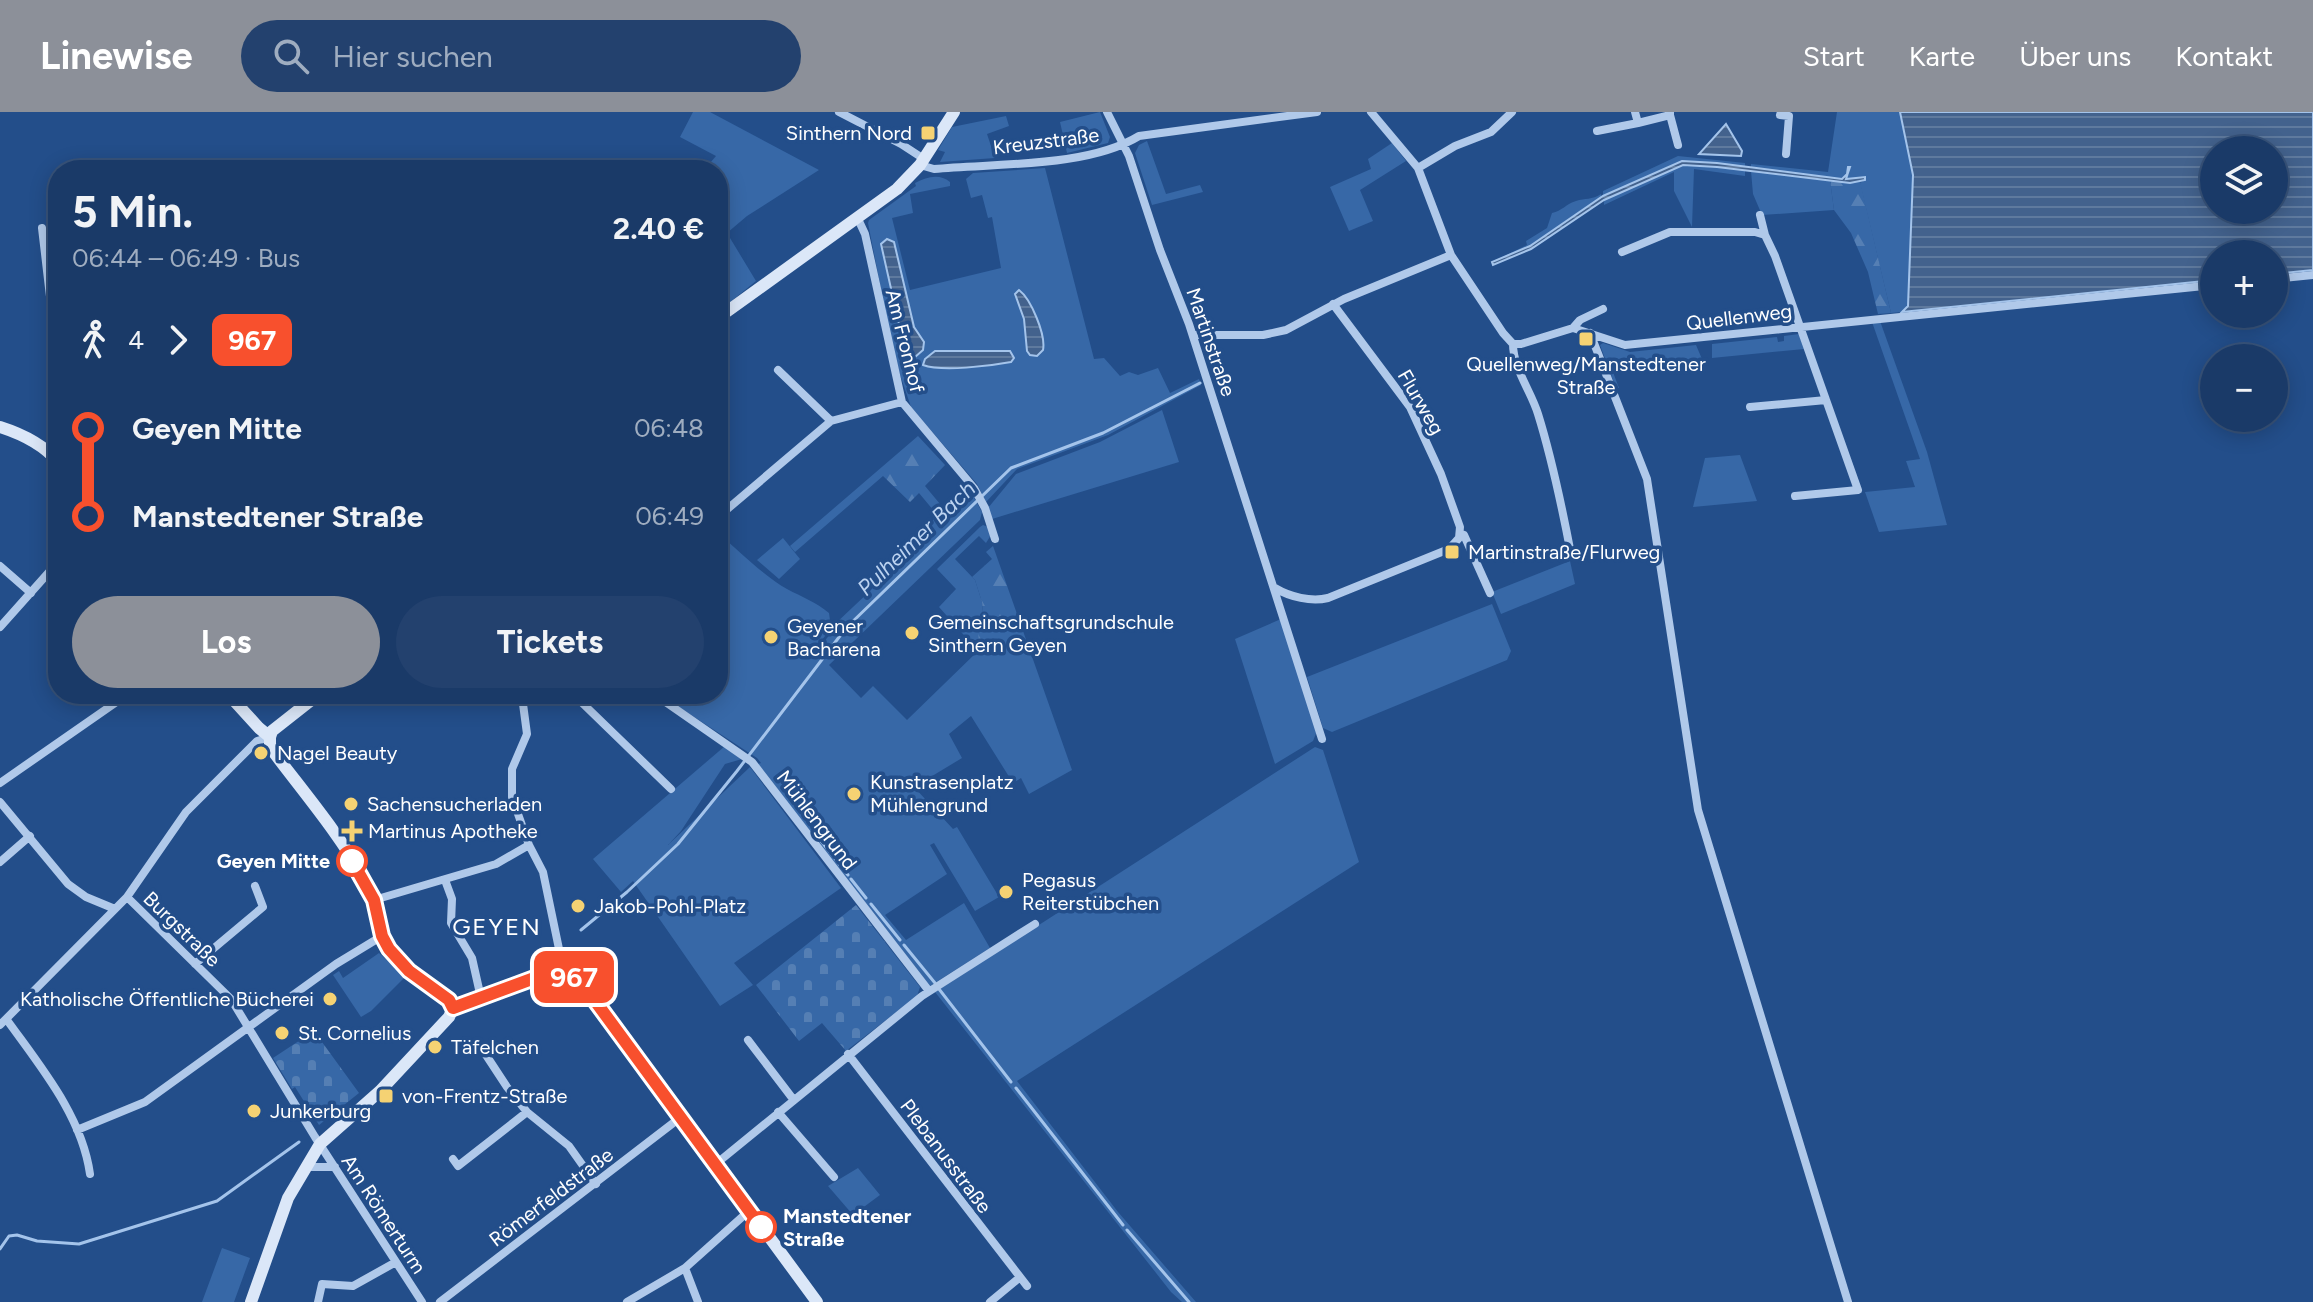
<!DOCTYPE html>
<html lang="de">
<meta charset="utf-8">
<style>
:root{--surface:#1a3a68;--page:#23416e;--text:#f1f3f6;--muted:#9fadc0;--line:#38547c;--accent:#8c9099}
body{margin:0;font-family:Figtree,sans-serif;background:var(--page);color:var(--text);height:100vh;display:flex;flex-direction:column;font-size:30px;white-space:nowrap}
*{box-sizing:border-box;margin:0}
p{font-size:26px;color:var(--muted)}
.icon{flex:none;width:44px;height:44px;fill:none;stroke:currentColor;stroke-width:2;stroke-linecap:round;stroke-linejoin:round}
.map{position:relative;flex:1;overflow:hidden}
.details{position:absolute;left:48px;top:48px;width:680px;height:544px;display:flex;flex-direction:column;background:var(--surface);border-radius:32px;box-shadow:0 4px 20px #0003,0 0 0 2px var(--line)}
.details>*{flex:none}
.badge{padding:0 16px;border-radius:12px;font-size:28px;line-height:52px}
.tools{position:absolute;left:2200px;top:24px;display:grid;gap:16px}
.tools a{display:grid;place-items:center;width:88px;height:88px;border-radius:50%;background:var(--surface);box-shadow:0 4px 20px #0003,0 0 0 2px var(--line);font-size:40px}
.map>.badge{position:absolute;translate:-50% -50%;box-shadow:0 0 0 4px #fff}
.legs{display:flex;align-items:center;gap:12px;height:88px;padding:0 24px;font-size:26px}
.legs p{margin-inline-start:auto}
.summary{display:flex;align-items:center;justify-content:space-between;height:136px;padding:0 24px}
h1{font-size:44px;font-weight:700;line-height:60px}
.action{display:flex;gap:16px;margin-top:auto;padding:16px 24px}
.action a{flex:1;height:92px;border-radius:48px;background:var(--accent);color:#fff;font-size:32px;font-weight:700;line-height:92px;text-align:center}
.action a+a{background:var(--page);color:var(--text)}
ul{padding:0 24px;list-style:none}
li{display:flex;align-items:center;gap:28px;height:88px;font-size:30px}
li i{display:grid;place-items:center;width:12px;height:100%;margin:0 10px;background:currentColor}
li i::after{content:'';width:20px;height:20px;margin:-10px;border:6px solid;border-radius:50%;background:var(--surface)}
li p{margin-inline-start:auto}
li:first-child i{background:linear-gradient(#0000 50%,currentColor 0)}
li:last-child i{background:linear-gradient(currentColor 50%,#0000 0)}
header{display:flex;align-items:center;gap:48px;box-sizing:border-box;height:112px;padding:0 40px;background:var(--accent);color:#fff}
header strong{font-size:38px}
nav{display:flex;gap:44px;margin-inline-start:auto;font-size:28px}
.search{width:560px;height:72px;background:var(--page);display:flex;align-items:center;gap:20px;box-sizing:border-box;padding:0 28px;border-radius:44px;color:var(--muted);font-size:30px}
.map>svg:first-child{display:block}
.green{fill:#3768a7}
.forest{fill:url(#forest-firs)}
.cemetery{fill:url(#cemetery-stones)}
.water{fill:url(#water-rules);stroke:#a4c4eb;stroke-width:2;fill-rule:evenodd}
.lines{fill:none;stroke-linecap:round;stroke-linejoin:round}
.stream{stroke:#a4c4eb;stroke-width:3}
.street{stroke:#b0c9ea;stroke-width:8}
.secondary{stroke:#dbe7f8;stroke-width:12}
.line-1-casing{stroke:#fff;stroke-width:18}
.line-1{stroke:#f8502d;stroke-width:12}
.poi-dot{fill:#f5d273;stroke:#234e8a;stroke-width:3}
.stop-1-dot{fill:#fff;stroke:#f8502d;stroke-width:4}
.labels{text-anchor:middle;stroke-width:7;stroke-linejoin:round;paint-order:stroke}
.poi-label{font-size:20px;fill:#fff;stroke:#234e8a;text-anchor:start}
.street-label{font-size:20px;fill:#fff;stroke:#234e8a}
.stop-label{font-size:20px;font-weight:bold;fill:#fff;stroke:#234e8a;text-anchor:end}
.water-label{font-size:22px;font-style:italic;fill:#bcd3f1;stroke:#234e8a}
.quarter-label{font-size:24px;letter-spacing:2px;fill:#fff;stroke:#234e8a}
</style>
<header>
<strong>Linewise</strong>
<div class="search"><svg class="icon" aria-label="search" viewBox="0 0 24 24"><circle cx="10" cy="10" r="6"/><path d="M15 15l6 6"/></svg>Hier suchen</div>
<nav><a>Start</a><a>Karte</a><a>Über uns</a><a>Kontakt</a></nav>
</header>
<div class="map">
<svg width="2313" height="1190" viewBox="0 0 2313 1190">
<defs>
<pattern id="forest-firs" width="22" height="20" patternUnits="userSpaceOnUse" patternTransform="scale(2)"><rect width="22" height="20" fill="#3768a7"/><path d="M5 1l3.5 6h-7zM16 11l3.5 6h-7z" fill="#557fb4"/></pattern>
<pattern id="cemetery-stones" width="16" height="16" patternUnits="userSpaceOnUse" patternTransform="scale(2)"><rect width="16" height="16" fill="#3768a7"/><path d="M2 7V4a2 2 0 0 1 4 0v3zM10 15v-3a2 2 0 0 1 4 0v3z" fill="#557fb4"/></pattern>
<pattern id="water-rules" width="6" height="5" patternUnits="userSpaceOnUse" patternTransform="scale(2)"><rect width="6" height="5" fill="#43628d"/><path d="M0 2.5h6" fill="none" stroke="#5f7a9e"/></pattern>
</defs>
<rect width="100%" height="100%" fill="#234e8a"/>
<path class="green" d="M 693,0 L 710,0 L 819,58 L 747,104 L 727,121 L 756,169 L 718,200 L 718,58 L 704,58 L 716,44 L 680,25 Z
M 1100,0 L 1110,25 L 1108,31 L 1067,41 L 1060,10 Z
M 1837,0 L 2313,0 L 2214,38 L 1913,86 L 1908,194 L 1902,200 L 1891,201 L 1860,71 L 1865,68 L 1844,67 L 1849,62 L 1850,55 L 1842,67 L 1751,56 L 1751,52 L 1828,60 Z
M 1006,4 L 1009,14 L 987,22 L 995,46 L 940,50 L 945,40 L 938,38 L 952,15 Z
M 1147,29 L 1166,82 L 1200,73 L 1203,80 L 1152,93 L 1135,41 L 1139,33 Z
M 1392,31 L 1406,49 L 1360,78 L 1373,109 L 1349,119 L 1330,75 L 1371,57 L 1368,47 Z
M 1678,44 L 1745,51 L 1745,55 L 1682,49 L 1603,84 L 1603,79 Z
M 1683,53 L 1745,58 L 1745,64 L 1694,57 L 1692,115 L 1674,79 L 1674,60 L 1604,93 L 1604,88 Z
M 1045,56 L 1094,247 L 1104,246 L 1120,264 L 1129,260 L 1138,263 L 1158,256 L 1170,281 L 1199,267 L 1201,273 L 1108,323 L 1017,357 L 986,390 L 977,372 L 911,295 L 895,248 L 868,111 L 869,108 L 916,74 L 915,71 C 927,65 939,61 950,70 L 950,74 L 910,82 L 913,101 L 892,106 L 910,178 L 1001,156 L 992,105 L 988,106 L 982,83 L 971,86 L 966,67 L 973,61 Z
M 1751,59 L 1830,68 L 1834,98 L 1762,103 L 1753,82 Z
M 1601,82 L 1601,85 L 1530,134 L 1492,150 L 1527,133 L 1526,129 L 1547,116 L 1552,101 C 1562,99 1566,92 1576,89 C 1585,86 1592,88 1601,82 Z
M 1880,209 L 1927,340 L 1947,413 L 1879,420 L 1865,380 L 1915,375 L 1906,349 L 1920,347 L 1872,210 Z
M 1799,222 L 1804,237 L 1712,246 L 1712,232 L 1777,225 L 1778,230 L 1784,229 L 1784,224 Z
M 1603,231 L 1630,240 L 1696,233 L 1702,247 L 1611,255 L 1619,276 L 1616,276 L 1600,233 Z
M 1162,298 L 1179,350 L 992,407 L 988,396 L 1016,362 L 1100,330 Z
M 1740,343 L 1757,389 L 1693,395 L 1705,346 Z
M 971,380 L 982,400 L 980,408 L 829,553 L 861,586 L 873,574 L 907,608 L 978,539 L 939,495 L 956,477 L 937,457 L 980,415 L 983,413 L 988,415 L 991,423 L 986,431 L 979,424 L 955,447 L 975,468 L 982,490 L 983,502 L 979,510 L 979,537 L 1017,502 L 1072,658 L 1029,682 L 1021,666 L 1013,671 L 971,604 L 949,622 L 962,646 L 914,675 L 953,717 L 957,715 L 999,785 L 975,799 L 934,731 L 930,733 L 947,762 L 885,803 L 906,828 L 964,791 L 990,836 L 930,874 L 758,652 L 761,651 L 757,646 L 659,582 L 718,582 L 718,421 C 738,438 765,465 787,477 C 802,485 816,490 829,501 L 831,516 L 819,532 L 831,542 L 833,539 L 823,531 L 835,516 L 835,512 L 871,478 L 878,467 L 876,464 L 944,397 L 949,401 Z
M 783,426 L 800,447 L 779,467 L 757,448 Z
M 1570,449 L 1575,472 L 1501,502 L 1492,480 Z
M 1492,492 L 1511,539 L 1507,548 L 1332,620 L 1323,616 L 1307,565 Z
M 1281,507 L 1317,619 L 1313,629 L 1275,652 L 1235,527 Z
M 725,634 L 742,647 L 725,652 L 681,719 L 668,733 L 750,655 L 841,776 L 734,851 L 753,873 L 720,894 L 633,769 L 621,780 L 593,747 Z
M 1315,635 L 1323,638 L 1359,750 L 1017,969 L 1118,1100 L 1196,1190 L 1182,1190 L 1171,1180 L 935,880 Z
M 379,841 L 405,865 L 371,899 L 361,905 L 333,863 L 339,859 L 343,866 Z
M 858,1056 L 880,1083 L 853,1103 L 828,1074 Z
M 222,1136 L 250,1146 L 234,1190 L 202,1190 Z"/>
<path class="forest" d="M 1830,68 L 1860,69 L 1891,201 L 1878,202 L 1868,160 L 1851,121 L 1834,98 Z
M 918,324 L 945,353 L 925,374 L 940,392 L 934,399 L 919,381 L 910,390 L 883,364 L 795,440 L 790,434 Z
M 993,434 L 1017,502 L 979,539 L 978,510 L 983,502 L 982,490 L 975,468 L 972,465 L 992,447 L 986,440 Z"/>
<path class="cemetery" d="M 856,793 L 920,875 L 917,884 L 846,939 L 822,911 L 799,929 L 756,873 Z
M 314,919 L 359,981 L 319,1013 L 295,975 L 292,977 L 273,946 Z"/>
<path class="water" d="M 1900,0 L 2313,0 L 2313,158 L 2274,162 L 2274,142 L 2214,142 L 2214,168 L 1902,200 L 1908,194 L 1913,63 ZM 2214,38 L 2274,38 L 2274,98 L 2214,98 Z
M 1726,12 L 1742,39 L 1741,44 L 1699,42 Z
M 1682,49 L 1717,51 L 1842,67 L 1847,62 L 1848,55 L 1850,55 L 1846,67 L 1865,65 L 1865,68 L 1850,71 L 1717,55 L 1683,53 L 1604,88 L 1531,137 L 1493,153 L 1492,150 L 1530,134 L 1603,84 Z
M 887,127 L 894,130 L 914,215 L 924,230 L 923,238 L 914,246 L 910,245 L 905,239 L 881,132 Z
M 1019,178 C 1031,187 1046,223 1043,238 L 1037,244 L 1030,243 L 1027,239 L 1024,207 L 1015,182 Z
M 935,239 L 1010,239 L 1014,246 L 1011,250 C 990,254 942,260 923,253 L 925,247 Z"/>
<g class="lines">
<path class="stream" d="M 818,725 L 848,763
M 851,767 L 866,786
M 871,792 L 900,828
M 581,818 L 627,780 L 678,732 L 737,659 L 846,516 L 1011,356 L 1103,321 L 1200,271
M 904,833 L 935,871
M 939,877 L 1011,970
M 1016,976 L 1123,1113
M 1127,1118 L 1189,1190
M 0,1137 L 9,1124 L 17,1123 L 37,1129 L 79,1132 L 217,1089 L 299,1030"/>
<path class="street" d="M 839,0 L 901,32 L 924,47
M 1107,0 L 1129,44 L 1160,138 L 1189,212 L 1322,627
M 1371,0 L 1418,56 L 1451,143 L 1503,221 L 1513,232 L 1521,232 L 1573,216 L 1625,233 L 2214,173
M 1781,0 L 1780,3 L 1789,4 L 1786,42
M 1670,3 L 1678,33
M 1638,11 L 1670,3 L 1670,0
M 1597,19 L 1638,11 L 1635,0
M 920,53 L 934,57 C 995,51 1087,56 1139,24 L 1317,0
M 1418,56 L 1455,34 L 1491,20 L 1512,0
M 1760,103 L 1765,123 L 1775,144 L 1858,378 L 1795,384
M 858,107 L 865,122 L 902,290 L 974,376 L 985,396 L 995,427
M 42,116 L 58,253
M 1622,140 L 1670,120 L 1755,120 L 1765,123
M 2274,167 L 2313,163
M 1573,216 L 1580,208 L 1603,197
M 1590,221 L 1647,367 L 1698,698 L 1848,1190
M 1193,223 L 1263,223 L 1286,218 L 1344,187 L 1451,143
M 1513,232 C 1513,256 1531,279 1538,302 C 1552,347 1562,395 1571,442
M 778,258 L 831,309
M 1750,295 L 1826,288
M 48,338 L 58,327
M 718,405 L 831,309 L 902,290
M 1460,422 L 1464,423 L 1490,481
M 0,454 L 31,481
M 1275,476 C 1290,485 1311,490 1328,486 L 1449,437 L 1459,426 L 1460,415 L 1441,362 L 1410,295 L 1333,192
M 0,515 L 58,450
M 516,582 L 523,592 L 527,622 L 512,657 L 512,685 L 529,733 L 543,760 L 564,861
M 570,582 L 587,582
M 654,582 L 752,650 L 929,879
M 574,583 L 671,677
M 523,592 L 534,582
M 0,671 L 128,582
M 0,690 L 68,772 L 86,785 L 115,797
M 0,750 L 30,724
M 445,768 L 452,787 L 451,811 L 472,846 L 481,886
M 127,785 L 231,887 L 315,1025 L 422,1190
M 374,788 L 496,752 L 529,733
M 195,852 L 263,795 L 255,774
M 7,908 C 40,954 82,1004 90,1062
M 0,913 L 127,785 L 186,700 L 257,629 L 270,625
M 748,928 L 793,987
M 484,940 L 507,975 L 527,1000 L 569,1034 L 596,1072
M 848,942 L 1027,1174
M 778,1000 L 834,1065
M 77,1018 L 145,990 L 336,852 L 382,824
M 453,1047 L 458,1054 L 527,1000
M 717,1051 L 922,884 L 1035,812
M 307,1055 L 335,1055
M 685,1156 L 698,1190
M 318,1190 L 322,1172 L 353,1174 L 396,1150
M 440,1190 L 681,1005
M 627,1190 L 685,1156 L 750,1098
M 990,1190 L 1019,1166"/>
<path class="secondary" d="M 718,206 L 897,77 L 920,53 L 954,0
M 0,315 C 22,322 43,332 58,350
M 228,582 L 259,616 L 270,625
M 270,625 L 270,633 L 275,642 C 306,683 340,723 365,768 C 377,790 375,818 390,838 C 395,846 403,855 411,861 C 424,872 447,880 453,896
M 270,625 L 272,619 L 319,582
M 251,1190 L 288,1086 L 320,1032 L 380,979 L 449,905 L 453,896 L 557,860 L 574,865 L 591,882 L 817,1190"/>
</g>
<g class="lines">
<g class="line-1-casing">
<path id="line-1" d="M 352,749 L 374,788 L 382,824 L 389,837 L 409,859 L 449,888 L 453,896 L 548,861 L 564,861 L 582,871 L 761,1115"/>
</g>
<use href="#line-1" class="line-1"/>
</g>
<g class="poi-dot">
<rect x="920" y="13" width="16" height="16" rx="4"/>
<rect x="1578" y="219" width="16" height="16" rx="4"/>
<rect x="1444" y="432" width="16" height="16" rx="4"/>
<circle cx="912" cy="521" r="8"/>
<circle cx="771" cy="525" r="8"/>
<circle cx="261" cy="641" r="8"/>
<circle cx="854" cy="682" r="8"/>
<circle cx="351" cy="692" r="8"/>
<path d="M348 707h8v8h8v8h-8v8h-8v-8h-8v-8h8z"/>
<circle cx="1006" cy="780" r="8"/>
<circle cx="578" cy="794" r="8"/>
<circle cx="330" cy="887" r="8"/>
<circle cx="282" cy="921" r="8"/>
<circle cx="435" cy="935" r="8"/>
<rect x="378" y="976" width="16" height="16" rx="4"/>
<circle cx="254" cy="999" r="8"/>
</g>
<g class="stop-1-dot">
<circle cx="352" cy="749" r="14"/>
<circle cx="761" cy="1115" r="14"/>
</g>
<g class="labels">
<g class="poi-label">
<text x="912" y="28" text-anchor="end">Sinthern Nord</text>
<text x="1586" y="259" text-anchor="middle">Quellenweg/Manstedtener<tspan x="1586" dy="23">Straße</tspan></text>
<text x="1468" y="447">Martinstraße/Flurweg</text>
<text x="928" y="517">Gemeinschaftsgrundschule<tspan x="928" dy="23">Sinthern Geyen</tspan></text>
<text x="787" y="521">Geyener<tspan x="787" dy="23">Bacharena</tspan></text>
<text x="277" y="648">Nagel Beauty</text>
<text x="870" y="677">Kunstrasenplatz<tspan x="870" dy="23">Mühlengrund</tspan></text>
<text x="367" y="699">Sachensucherladen</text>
<text x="368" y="726">Martinus Apotheke</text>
<text x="1022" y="775">Pegasus<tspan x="1022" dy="23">Reiterstübchen</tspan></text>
<text x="594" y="801">Jakob-Pohl-Platz</text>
<text x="314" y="894" text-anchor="end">Katholische Öffentliche Bücherei</text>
<text x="298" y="928">St. Cornelius</text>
<text x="451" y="942">Täfelchen</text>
<text x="402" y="991">von-Frentz-Straße</text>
<text x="270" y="1006">Junkerburg</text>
</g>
<g class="street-label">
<text transform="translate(1046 29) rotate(-7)" y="7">Kreuzstraße</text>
<text transform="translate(1739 205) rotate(-7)" y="7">Quellenweg</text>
<text transform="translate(905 229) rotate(76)" y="7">Am Fronhof</text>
<text transform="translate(1211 230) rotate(71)" y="7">Martinstraße</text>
<text transform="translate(1421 290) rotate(60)" y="7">Flurweg</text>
<text transform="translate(817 708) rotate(53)" y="7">Mühlengrund</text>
<text transform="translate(182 817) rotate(44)" y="7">Burgstraße</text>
<text transform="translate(946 1044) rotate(53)" y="7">Plebanusstraße</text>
<text transform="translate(551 1085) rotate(-37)" y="7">Römerfeldstraße</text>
<text transform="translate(384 1102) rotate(57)" y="7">Am Römerturm</text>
</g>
<g class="stop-label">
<text x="330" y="756">Geyen Mitte</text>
<text x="783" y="1111" text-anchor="start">Manstedtener<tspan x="783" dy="23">Straße</tspan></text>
</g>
<g class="water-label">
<text transform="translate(916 426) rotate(-44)" y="8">Pulheimer Bach</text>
</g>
<g class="quarter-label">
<text x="497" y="823">GEYEN</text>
</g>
</g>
</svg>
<div class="tools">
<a><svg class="icon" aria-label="layers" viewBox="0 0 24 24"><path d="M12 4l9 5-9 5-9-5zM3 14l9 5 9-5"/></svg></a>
<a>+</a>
<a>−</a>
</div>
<b class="badge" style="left:574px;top:865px;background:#f8502d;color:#fff">967</b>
<section class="details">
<div class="summary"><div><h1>5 Min.</h1><p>06:44 – 06:49 · Bus</p></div><b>2.40 €</b></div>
<div class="legs"><svg class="icon" aria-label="walk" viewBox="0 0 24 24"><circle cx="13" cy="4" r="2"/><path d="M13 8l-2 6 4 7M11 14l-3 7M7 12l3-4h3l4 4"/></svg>4<svg class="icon" aria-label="forward" viewBox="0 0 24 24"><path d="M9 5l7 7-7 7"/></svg><b class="badge" style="background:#f8502d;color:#fff">967</b></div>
<ul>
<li><i style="color:#f8502d"></i><b>Geyen Mitte</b><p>06:48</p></li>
<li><i style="color:#f8502d"></i><b>Manstedtener Straße</b><p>06:49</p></li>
</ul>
<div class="action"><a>Los</a><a>Tickets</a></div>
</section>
</div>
